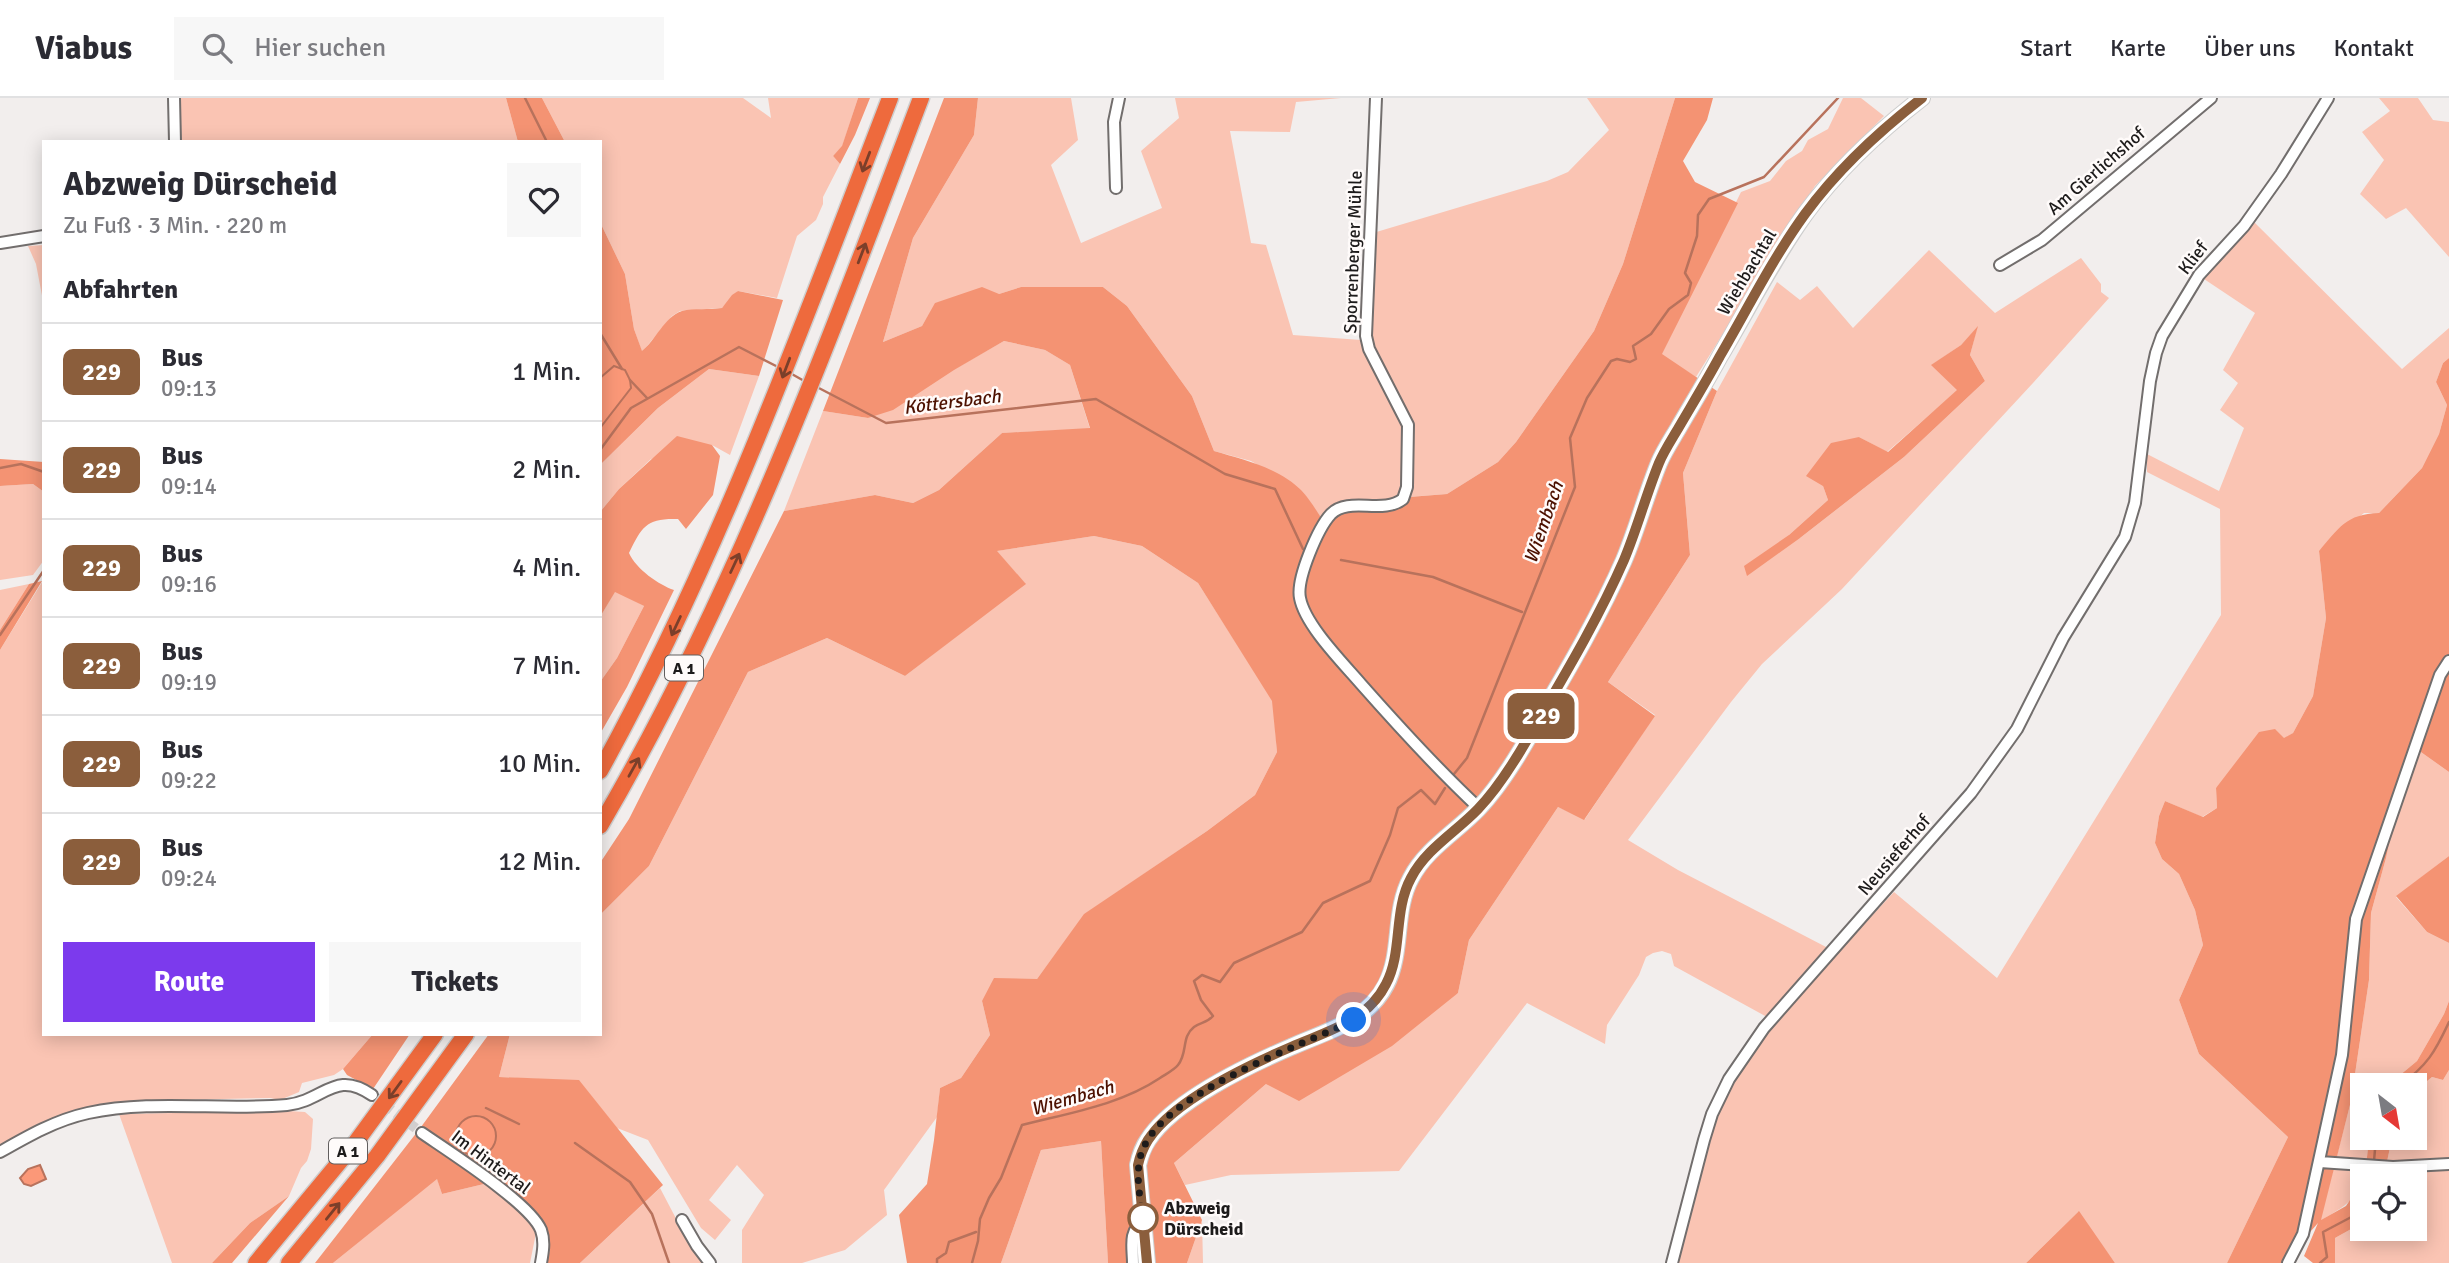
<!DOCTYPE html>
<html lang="de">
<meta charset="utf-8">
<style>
:root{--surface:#fff;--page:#f7f7f7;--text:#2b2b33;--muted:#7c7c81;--line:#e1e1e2;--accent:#7c3aed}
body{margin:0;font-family:Signika,sans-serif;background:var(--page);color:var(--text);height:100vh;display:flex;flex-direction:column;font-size:26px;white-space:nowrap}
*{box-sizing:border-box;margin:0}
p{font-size:23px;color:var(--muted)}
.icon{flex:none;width:38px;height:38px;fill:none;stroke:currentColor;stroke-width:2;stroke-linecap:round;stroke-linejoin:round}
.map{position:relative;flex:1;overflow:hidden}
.panel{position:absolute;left:42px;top:42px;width:560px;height:896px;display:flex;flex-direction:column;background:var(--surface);border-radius:0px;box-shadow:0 4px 18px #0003}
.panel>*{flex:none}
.badge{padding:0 14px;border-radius:10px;font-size:24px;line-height:46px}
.needle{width:46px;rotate:149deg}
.buttons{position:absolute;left:2350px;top:975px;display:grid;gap:14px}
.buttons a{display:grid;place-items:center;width:77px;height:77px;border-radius:0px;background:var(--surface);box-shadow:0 4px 18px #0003;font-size:35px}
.you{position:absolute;width:35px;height:35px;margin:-18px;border:5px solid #fff;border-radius:50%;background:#1a73e8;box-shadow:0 0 0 10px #1a73e833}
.map>.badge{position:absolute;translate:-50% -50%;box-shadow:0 0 0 4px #fff}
h2{padding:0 21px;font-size:26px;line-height:63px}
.round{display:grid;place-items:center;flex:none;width:74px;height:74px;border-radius:0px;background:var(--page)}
.head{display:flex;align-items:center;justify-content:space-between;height:119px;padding:0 21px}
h1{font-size:33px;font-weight:700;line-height:52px}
.primary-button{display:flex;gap:14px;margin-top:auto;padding:14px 21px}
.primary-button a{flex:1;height:80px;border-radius:0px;background:var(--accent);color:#fff;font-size:28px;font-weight:700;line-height:80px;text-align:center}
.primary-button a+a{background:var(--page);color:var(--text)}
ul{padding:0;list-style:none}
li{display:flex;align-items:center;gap:21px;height:98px;padding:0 21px;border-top:2px solid var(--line)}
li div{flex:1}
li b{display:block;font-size:26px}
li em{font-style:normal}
li .badge{min-width:77px;font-weight:700;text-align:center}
header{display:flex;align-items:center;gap:42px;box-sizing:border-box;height:98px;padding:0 35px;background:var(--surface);border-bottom:2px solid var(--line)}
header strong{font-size:33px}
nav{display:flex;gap:38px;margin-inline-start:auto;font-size:24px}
.search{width:490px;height:63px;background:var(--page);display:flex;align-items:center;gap:18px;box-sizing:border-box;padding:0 24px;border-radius:0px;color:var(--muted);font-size:26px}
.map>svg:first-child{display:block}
.green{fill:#fac4b3;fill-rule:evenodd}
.forest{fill:#f49373}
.water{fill:#fb9878;stroke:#b8725c;stroke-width:2}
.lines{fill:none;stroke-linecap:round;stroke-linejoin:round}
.stream{stroke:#b8725c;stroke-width:2.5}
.minor-tunnel{stroke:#d2cece;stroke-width:10;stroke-dasharray:10 5;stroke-linecap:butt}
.minor-casing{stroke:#726e6d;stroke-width:14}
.major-casing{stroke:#cdcdcd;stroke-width:18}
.highway-casing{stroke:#cdcdcd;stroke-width:19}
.minor{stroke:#fff;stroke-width:10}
.major{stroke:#f5a68b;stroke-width:14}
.highway{stroke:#ee6a3d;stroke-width:16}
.oneway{stroke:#7b3f2a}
.line-casing{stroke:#fff;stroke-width:16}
.line{stroke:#8b5e3c;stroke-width:10}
.walk{stroke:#1d1b1b;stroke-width:7;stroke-dasharray:0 12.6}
.stop-dot{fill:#fff;stroke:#8b5e3c;stroke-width:3.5}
.labels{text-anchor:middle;stroke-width:5;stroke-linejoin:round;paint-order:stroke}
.shield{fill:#fffbfa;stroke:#615e5e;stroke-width:2}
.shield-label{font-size:16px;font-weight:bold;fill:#1d1b1b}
.street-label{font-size:18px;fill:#1d1b1b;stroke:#fffbfa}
.stop-label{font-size:18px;font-weight:bold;fill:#1d1b1b;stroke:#fffbfa;text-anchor:start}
.water-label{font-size:19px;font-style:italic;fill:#4d1100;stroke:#fffbfa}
</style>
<header>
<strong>Viabus</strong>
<div class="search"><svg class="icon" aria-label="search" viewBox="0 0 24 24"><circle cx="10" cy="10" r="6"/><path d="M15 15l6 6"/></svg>Hier suchen</div>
<nav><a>Start</a><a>Karte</a><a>Über uns</a><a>Kontakt</a></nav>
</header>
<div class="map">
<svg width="2449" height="1165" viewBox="0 0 2449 1165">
<rect width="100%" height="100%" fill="#f2eeed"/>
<path class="green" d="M 180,0 L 506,0 L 518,44 L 181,44 Z
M 542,0 L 743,0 L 771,20 L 768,0 L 858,0 L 842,49 L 833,58 L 840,66 L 823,99 L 823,106 L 816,122 L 797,138 L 777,200 L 738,193 L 722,210 L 680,213 L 672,218 L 642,254 L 634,231 L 625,176 L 600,124 L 600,44 L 565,44 Z
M 978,0 L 1071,0 L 1078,42 L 1051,67 L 1081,145 L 1162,110 L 1141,53 L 1179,20 L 1175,0 L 1341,0 L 1296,4 L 1290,34 L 1230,33 L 1251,145 L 1266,147 L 1293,237 L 1361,242 L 1403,327 L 1402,394 L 1398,400 L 1322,421 L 1303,394 L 1251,363 L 1214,353 L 1192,298 L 1127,208 L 1103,189 L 1021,189 L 999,196 L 936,205 L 922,228 L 883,244 L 913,140 L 974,37 Z
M 1587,0 L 1675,0 L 1623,166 L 1594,233 L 1516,344 L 1498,364 L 1447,396 L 1408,399 L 1412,324 L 1370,241 L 1373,135 L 1547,83 L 1568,74 L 1609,32 Z
M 1843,0 L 1861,0 L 1884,18 L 1815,88 L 1696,279 L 1661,257 L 1741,94 L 1770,83 L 1786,63 L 1802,53 L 1808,42 L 1828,31 Z
M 2379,0 L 2418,0 L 2433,22 L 2449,24 L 2449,159 L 2406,110 L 2386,121 L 2360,96 L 2384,62 L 2362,34 L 2390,13 Z
M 2254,124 L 2402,271 L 2449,230 L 2449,260 L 2443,265 L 2436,284 L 2447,307 L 2439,336 L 2422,370 L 2379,415 L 2364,415 L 2319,453 L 2326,520 L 2313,598 L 2293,635 L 2216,690 L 2217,710 L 2202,719 L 2165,703 L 2159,718 L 2155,745 L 2162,761 L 2179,776 L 2195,812 L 2203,847 L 2179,902 L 2199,956 L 2288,1039 L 2227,1165 L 2115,1165 L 2078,1114 L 2026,1165 L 1672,1165 L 1704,1042 L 1731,981 L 1766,931 L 1894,794 L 1997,880 L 2221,517 L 2220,411 L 2147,374 L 2147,356 L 2219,393 L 2244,330 L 2220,312 L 2238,285 L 2223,272 L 2255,215 L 2201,179 Z
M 44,147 L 44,208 L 36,166 L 28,148 Z
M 1929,152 L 1995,215 L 2081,160 L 2101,186 L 2101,194 L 2109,200 L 2033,285 L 1842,491 L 1762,566 L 1731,604 L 1628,742 L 1678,772 L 1828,850 L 1767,919 L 1674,868 L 1671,856 L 1662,853 L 1653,855 L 1646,859 L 1639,877 L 1607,927 L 1605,946 L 1527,905 L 1399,1073 L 1231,1077 L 1185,1087 L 1174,1065 L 1266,986 L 1458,895 L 1469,842 L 1558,709 L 1585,721 L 1655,617 L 1608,584 L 1690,457 L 1683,375 L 1717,293 L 1777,184 L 1800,202 L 1817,188 L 1853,230 ZM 1977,230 L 1970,257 L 1985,283 L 1904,359 L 1800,440 L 1789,437 L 1828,402 L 1823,388 L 1859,339 L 1887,354 L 1958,292 L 1932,267 L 1961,247 Z
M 1004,243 L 1045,252 L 1070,267 L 1090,331 L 1002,335 L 939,392 L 913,405 L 875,397 L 784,413 L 823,313 L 868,320 Z
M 709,271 L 759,278 L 730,357 L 712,347 L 651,361 L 619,391 L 600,414 L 600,367 L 658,310 Z
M 33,386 L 44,394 L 44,462 L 33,477 L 0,482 L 0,388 Z
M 1094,438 L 1142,448 L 1198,485 L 1273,603 L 1277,654 L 1255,697 L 1207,733 L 1085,816 L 1037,881 L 982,903 L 990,937 L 961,980 L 940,990 L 937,1019 L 884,1092 L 887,1117 L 845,1152 L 802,1165 L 742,1165 L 742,1132 L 764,1097 L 737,1067 L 709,1102 L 731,1122 L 715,1142 L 701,1130 L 648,1042 L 617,1030 L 579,983 L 499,979 L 510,936 L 600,936 L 600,817 L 649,768 L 748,574 L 827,540 L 905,578 L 1025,485 L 996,453 Z
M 44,481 L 44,936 L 373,936 L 343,971 L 334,977 L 302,985 L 299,994 L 280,1002 L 270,1000 L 176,1002 L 71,1014 L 47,1022 L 0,1049 L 0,552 Z
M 29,486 L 0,532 L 0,492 Z
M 615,493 L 644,508 L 617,560 L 600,584 L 600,519 Z
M 2411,647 L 2449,674 L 2449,758 L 2396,799 L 2427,834 L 2449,845 L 2449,903 L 2444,916 L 2417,963 L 2388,987 L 2362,987 L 2362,1040 L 2369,1040 L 2365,1078 L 2362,1078 C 2362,1100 2337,1113 2320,1123 L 2351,1003 L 2369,882 L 2371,815 L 2386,760 Z
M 2449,972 L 2449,1165 L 2335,1165 L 2335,1140 L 2362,1125 L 2362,1130 L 2415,1130 L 2415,1078 L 2384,1078 L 2392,1040 L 2415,1040 L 2415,993 L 2432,979 L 2443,982 Z
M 288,1013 L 305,1014 L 313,1021 L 311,1051 L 307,1063 L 301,1070 L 289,1098 L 250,1125 L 212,1165 L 172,1165 L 119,1016 Z
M 1101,1043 L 1108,1165 L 1001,1165 L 1041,1052 Z
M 437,1080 L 442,1096 L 484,1086 L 525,1118 L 536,1135 L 530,1165 L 333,1165 Z
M 660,1090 L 692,1151 L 704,1165 L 580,1165 Z
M 1202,1122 L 1203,1165 L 1187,1165 Z"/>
<path class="forest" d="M 506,0 L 542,0 L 565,44 L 518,44 Z
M 858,0 L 870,0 L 855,37 L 840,66 L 833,58 L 842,48 Z
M 944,0 L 978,0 L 974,37 L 913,140 L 883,244 L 922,228 L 935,205 L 982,189 L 999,196 L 1021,189 L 1103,189 L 1127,208 L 1192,298 L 1214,353 C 1245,362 1280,370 1303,394 C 1310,402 1316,412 1322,421 L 1346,404 L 1447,396 L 1498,364 L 1516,344 L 1594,233 L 1623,166 L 1675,0 L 1713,0 L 1707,22 L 1683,63 L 1695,84 L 1738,105 L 1662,256 L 1717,293 L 1683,375 L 1690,457 L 1608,584 L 1655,618 L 1584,722 L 1558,709 L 1469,842 L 1458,895 L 1392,948 L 1299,1003 L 1266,986 L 1174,1065 L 1202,1122 L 1187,1165 L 1108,1165 L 1101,1043 L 1041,1052 L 1001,1165 L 907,1165 L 899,1117 L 927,1086 L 934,1042 L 940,990 L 961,980 L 990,937 L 982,903 L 994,880 L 1037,881 L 1084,816 L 1207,733 L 1255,697 L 1277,654 L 1272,603 L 1198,485 L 1142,448 L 1094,438 L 997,453 L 1026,486 L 905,578 L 827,540 L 748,574 L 649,768 L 600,817 L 600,765 L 629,721 L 784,413 L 875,397 L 913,405 L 939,392 L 1002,335 L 1090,330 L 1070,267 L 1045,252 L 1004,243 L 954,272 L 893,312 L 868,320 L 823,313 Z
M 600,124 L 625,176 L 634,231 L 642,253 C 656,242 664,219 682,213 C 694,210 709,212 722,210 L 732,197 L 738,193 L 783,202 L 759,278 L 709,271 L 658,310 L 600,367 L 600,330 L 631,290 L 614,268 L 600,280 Z
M 1978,228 L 1970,257 L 1985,283 L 1904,359 L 1800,440 L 1747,478 L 1744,468 L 1789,437 L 1828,402 L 1823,388 L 1806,378 L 1831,345 L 1859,339 L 1888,354 L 1957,292 L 1931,267 L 1961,247 Z
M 2449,260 L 2449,674 L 2411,647 L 2386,760 L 2371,815 L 2369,882 L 2351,1003 L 2321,1122 L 2346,1108 L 2362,1084 L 2362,1125 L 2335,1140 L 2335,1165 L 2313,1165 L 2304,1158 L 2318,1125 L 2283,1165 L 2227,1165 L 2288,1039 L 2199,956 L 2179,902 L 2203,847 L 2195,812 L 2179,776 L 2162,761 L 2155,745 L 2159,718 L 2165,703 L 2203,719 L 2217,710 L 2216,690 L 2259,634 L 2275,631 L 2284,640 L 2293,635 L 2313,598 L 2326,520 L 2319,453 C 2339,430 2346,416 2379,415 L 2422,370 L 2439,336 L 2447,307 L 2436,284 L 2443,265 Z
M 677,338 L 712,347 L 720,358 L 713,397 L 686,431 L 678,421 C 647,420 642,428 629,455 C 636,471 659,487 674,492 L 627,589 L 600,636 L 600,584 L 617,560 L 644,508 L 615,494 L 600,519 L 600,414 L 619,391 Z
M 0,361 L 44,364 L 44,394 L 33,386 L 0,388 Z
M 42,483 L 0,552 L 0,532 L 29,486 Z
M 2449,758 L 2449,845 L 2427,834 L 2396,798 Z
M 2449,903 L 2449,972 L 2443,982 L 2432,979 L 2415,993 L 2415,987 L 2388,987 L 2417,963 L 2444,916 Z
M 373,936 L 410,936 L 373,991 L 347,977 L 343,971 Z
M 489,936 L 510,936 L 499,979 L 579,982 L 663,1087 L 580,1165 L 547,1165 L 550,1151 L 525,1118 L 484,1086 L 442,1096 L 437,1081 L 333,1165 L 315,1165 L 421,1029 Z
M 2369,1040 L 2392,1040 L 2384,1078 L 2365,1078 Z
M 289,1098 L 232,1165 L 212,1165 L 250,1125 Z
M 2079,1113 L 2115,1165 L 2026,1165 Z"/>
<path class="water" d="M 614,268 L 625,272 L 630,282 L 631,290 L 600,330 L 600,280 Z
M456 1038a20 20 0 1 1 40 0a20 20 0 1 1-40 0Z
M 40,1067 L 46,1081 L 31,1088 L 24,1086 L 20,1080 L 28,1071 Z"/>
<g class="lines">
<path class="stream" d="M 525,0 L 547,44
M 600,235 L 622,271
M 790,275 L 806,284
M 630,282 L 647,300
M 815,288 L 886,325 L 1096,301 L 1225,376 L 1275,391 L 1303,451
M 600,352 L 631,310 L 739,249 L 778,269
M 0,370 L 21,366 L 44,374
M 1341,462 L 1433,479 L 1522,514
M 0,537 L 44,472
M 1454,676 L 1467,660 L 1575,389 L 1570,340 L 1587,300 L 1611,263 L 1617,261 L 1630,264 L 1636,261 L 1633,248 L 1651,236 L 1669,211 L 1688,197 L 1691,185 L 1685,175 L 1697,138 L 1698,117 L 1709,101 L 1764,79 L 1838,0
M 2400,987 C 2427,968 2435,954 2449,924
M 486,1010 L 519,1026
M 575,1045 L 630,1084 L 652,1116 L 669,1165
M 2374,1063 L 2376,1040
M 2373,1077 L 2373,1078
M 937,1165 L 937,1161 L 946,1155 L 949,1144 L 976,1134
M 972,1165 L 978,1143 L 980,1121 L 989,1100 L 1001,1080 L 1022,1027 C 1069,1015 1120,1007 1160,980 C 1166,976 1174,972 1178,967 C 1188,955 1181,939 1194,929 C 1201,924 1207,925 1213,918 L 1201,902 L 1194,883 L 1202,877 L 1220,884 L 1234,865 L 1302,834 L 1323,805 L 1370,783 L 1390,737 L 1398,710 L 1421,692 L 1435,706 L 1445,690
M 2320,1165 L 2327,1159 L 2323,1134 L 2357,1116 L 2362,1106"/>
<path class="minor-tunnel" d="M 372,997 L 422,1035"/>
<g class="minor-casing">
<path id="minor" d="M 174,0 L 175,44
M 1376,0 L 1366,238 L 1369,251 L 1408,327 L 1407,389 L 1403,401 C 1383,417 1349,398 1331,416 C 1318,430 1296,481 1300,500 C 1305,527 1343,565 1361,586 C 1399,629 1437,671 1479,710
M 1116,90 L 1114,24 L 1119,0
M 0,145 L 44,138
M 2000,167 L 2042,142 L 2211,0
M 422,1035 C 448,1053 530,1105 541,1132 C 545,1143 543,1154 541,1165
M 0,1054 C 28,1038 56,1022 88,1015 C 153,1001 221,1013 287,1007 C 324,1003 335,971 372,997
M 2320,1064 L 2393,1069 L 2449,1066
M 682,1122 L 697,1148 L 710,1165
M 1133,1165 C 1133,1151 1128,1131 1143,1126
M 1672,1165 L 1704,1042 L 1712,1016 L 1729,981 L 1764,930 L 1971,695 L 2017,631 L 2063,540 L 2125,439 L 2135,405 L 2150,283 L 2156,255 L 2162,238 L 2199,177 L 2244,128 L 2281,76 L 2328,0
M 2288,1165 L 2303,1136 L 2342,957 L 2356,821 L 2440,577 L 2449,563"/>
</g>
<g class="major-casing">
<path id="major" d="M 1147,1165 L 1138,1067 C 1140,1058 1142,1050 1148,1042 C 1173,1003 1249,967 1291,949 C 1326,933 1367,924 1386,887 C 1403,854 1393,813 1411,780 C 1426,751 1456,734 1478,711 C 1501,687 1520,655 1536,626 C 1567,573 1599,519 1624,462 C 1637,431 1646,397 1659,365 C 1664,353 1672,341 1679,329 C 1693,305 1707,282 1720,258 C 1748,211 1773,161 1805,116 C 1838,71 1878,34 1922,0"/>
</g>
<g class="highway-casing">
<path id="highway" d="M 600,673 C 719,458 802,228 890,0
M 600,728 C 735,498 827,248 921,0
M 256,1165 L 356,1044 L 435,936
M 289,1165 L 377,1058 L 466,936"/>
</g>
<use href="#minor" class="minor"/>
<use href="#major" class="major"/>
<use href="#highway" class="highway"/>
</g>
<defs><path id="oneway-shaft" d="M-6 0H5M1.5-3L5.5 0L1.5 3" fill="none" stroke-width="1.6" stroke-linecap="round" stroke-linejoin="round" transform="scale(1.75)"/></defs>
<g class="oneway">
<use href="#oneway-shaft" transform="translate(866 64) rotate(111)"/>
<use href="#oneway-shaft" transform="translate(862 155) rotate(-69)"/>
<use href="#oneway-shaft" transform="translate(786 270) rotate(111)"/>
<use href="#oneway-shaft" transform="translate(735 465) rotate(-65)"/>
<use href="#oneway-shaft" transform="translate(676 528) rotate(115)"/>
<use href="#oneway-shaft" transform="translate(634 669) rotate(-61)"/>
<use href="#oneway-shaft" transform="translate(395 992) rotate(126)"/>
<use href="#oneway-shaft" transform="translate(333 1113) rotate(-51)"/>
</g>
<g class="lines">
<g class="line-casing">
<path id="line" d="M 1147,1165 L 1138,1067 C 1140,1058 1143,1050 1148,1042 C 1173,1003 1249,967 1291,949 C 1327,933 1367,924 1386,886 C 1403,854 1393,813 1411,780 C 1426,751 1456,734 1478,711 C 1501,687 1520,655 1536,626 C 1567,573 1599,519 1624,462 C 1637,431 1646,397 1659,365 C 1664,353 1672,341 1679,329 C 1693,305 1707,282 1720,258 C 1748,210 1773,160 1805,116 C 1838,71 1878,34 1922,0"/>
</g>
<use href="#line" class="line"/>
<path class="walk" d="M 1143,1120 C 1140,1099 1134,1071 1143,1051 C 1167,993 1299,949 1354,922"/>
</g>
<circle class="stop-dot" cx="1143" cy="1120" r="14"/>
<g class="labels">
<g class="shield">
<rect x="665" y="557.5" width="38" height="25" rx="5"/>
<rect x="329" y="1040.5" width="38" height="25" rx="5"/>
</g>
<g class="shield-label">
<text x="684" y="576">A 1</text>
<text x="348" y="1059">A 1</text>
</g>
<g class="street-label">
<text transform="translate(2096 73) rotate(-41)" y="6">Am Gierlichshof</text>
<text transform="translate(1353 154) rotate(-88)" y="6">Sporrenberger Mühle</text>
<text transform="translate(2193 160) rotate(-52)" y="6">Klief</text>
<text transform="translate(1747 174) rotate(-59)" y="6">Wiehbachtal</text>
<text transform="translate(1894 757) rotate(-49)" y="6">Neusieferhof</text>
<text transform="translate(491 1064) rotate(37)" y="6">Im Hintertal</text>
</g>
<g class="stop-label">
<text x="1164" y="1116">Abzweig<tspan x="1164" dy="21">Dürscheid</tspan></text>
</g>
<g class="water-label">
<text transform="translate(952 303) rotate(-7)" y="7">Köttersbach</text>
<text transform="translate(1543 424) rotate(-71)" y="7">Wiembach</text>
<text transform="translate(1072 999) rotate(-16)" y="7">Wiembach</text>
</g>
</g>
</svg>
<div class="buttons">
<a><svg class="needle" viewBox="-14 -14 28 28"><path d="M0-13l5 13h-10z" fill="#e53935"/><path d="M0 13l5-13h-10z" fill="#7c7c81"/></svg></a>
<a><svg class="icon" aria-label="locate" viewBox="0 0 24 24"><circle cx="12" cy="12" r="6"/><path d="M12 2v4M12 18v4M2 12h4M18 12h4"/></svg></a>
</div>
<div class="you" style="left:1354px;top:922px"></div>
<b class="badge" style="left:1541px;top:618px;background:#8b5e3c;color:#fff">229</b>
<section class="panel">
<div class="head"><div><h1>Abzweig Dürscheid</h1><p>Zu Fuß · 3 Min. · 220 m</p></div><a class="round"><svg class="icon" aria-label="heart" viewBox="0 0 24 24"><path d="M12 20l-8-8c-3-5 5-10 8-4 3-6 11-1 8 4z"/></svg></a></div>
<h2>Abfahrten</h2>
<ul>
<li><span class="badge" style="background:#8b5e3c;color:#fff">229</span><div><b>Bus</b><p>09:13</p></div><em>1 Min.</em></li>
<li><span class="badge" style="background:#8b5e3c;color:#fff">229</span><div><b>Bus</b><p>09:14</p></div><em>2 Min.</em></li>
<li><span class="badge" style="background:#8b5e3c;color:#fff">229</span><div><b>Bus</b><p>09:16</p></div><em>4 Min.</em></li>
<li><span class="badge" style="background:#8b5e3c;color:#fff">229</span><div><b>Bus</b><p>09:19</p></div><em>7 Min.</em></li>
<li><span class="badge" style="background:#8b5e3c;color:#fff">229</span><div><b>Bus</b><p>09:22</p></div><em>10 Min.</em></li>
<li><span class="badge" style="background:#8b5e3c;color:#fff">229</span><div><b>Bus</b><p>09:24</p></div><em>12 Min.</em></li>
</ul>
<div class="primary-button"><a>Route</a><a>Tickets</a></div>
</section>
</div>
